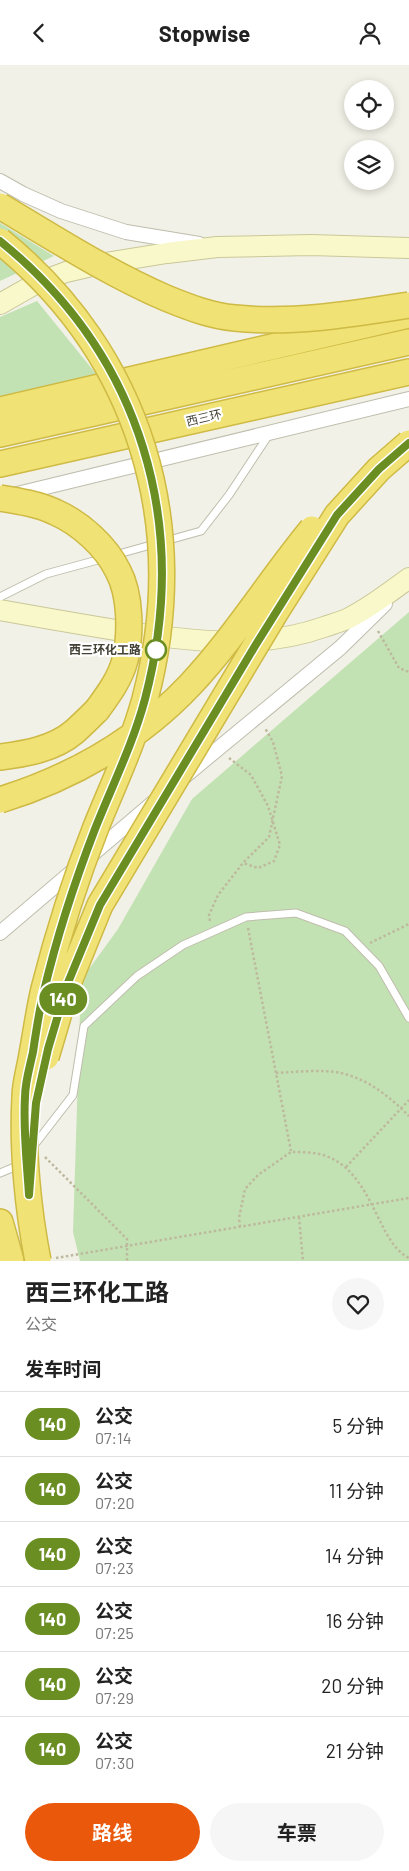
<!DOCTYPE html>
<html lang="zh">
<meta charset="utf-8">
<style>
:root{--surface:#fff;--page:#f6f6f6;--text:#222;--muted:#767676;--line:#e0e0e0;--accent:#ea580c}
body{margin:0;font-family:Barlow,"Noto Sans SC",sans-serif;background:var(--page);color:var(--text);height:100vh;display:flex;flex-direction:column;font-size:19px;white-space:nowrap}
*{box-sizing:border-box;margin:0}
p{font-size:16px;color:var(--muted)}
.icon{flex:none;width:28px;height:28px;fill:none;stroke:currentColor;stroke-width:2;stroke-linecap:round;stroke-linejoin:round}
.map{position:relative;height:1196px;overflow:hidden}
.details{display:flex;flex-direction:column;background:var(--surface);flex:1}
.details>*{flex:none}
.badge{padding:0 10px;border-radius:16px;font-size:18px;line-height:32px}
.fabs{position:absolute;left:344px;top:15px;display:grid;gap:10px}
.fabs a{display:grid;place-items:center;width:50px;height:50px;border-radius:50%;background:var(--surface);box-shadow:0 2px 8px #0003;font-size:25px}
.map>.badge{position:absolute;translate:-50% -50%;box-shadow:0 0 0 2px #fff}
h2{padding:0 25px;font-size:19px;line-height:45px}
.round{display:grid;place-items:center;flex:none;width:52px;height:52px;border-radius:26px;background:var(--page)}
.head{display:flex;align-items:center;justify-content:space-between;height:85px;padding:0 25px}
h1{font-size:24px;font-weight:700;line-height:38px}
.cta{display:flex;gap:10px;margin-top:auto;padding:10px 25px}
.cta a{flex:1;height:58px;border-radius:30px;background:var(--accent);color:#fff;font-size:20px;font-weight:700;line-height:58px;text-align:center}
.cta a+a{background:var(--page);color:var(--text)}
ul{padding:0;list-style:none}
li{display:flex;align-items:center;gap:15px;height:65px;padding:0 25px;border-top:1px solid var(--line)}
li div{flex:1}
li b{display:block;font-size:19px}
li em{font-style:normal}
li .badge{min-width:55px;font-weight:700;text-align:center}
header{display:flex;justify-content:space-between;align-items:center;height:65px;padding:0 25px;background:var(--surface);font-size:22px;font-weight:700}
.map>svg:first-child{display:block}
.green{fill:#c3e2b4}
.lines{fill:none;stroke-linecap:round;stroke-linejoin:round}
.lane-casing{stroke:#bfbdad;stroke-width:9}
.street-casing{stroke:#bfbdad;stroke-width:16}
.secondary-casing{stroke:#cac899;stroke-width:22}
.highway-casing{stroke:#ceba45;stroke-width:28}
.path{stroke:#bdb99d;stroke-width:2.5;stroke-dasharray:2.5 2.5;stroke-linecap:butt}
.lane{stroke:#fff;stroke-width:7}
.street{stroke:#fff;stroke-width:14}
.secondary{stroke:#f9f8ca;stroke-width:20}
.highway{stroke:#f0e274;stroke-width:25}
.highway-bridge-casing{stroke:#ceba45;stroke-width:28;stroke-linecap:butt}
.highway-bridge{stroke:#f0e274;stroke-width:25}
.line-casing{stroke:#fff;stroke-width:11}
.line{stroke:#6b8e23;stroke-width:8}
.stop-dot{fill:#fff;stroke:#6b8e23;stroke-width:2.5}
.labels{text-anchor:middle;stroke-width:4.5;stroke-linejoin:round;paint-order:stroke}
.street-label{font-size:12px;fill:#444237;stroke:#fff}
.stop-label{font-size:12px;font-weight:bold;fill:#444237;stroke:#fff;text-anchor:end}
</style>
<header><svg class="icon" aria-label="back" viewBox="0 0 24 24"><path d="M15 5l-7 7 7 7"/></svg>Stopwise<svg class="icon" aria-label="person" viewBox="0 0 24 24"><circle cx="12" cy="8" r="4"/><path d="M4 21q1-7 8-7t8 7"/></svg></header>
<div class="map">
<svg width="409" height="1196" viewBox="0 0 409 1196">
<rect width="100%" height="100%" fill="#f2f1e7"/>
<path class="green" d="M 0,158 L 54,191 L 0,216 Z
M 37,236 L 97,310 L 0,334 L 0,252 Z
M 409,547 L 409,1196 L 80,1196 L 73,1167 L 81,915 L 118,864 L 192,734 Z"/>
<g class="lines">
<g class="lane-casing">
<path id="lane" d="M 115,490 L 201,466 L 229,430 L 270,368
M 0,532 L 46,509 L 105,493
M 32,1083 L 73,1030 L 84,961 L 137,911 L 183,880 L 246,852 L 296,848 L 345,866 L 379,901 L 409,953
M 0,1108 L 17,1101 L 19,1099"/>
</g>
<g class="street-casing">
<path id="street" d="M 0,116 L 23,129 L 61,146 L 126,167 L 199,179
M 13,430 L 409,334
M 185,711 L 340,583 L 385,539
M 0,868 L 155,736"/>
</g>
<g class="secondary-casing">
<path id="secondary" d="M 0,239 L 37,218 L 66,207 L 105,198 L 167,188 L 217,182 L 311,180 L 409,183
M 0,545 C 45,553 90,561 135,568 C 199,577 262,584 324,562 C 332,559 341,557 349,553 C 371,542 390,527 409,513"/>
</g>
<g class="highway-casing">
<path id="highway" d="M 0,345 L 409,250
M 0,369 L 409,277
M 0,399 L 409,307
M 0,692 C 25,689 54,684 74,667 C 82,660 90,652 97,645
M 0,1157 L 11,1196"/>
</g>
<path class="path" d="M 378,566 L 399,603 L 409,607
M 229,693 L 251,710 L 268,741 L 280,780 L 274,796 L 258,803 L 243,798
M 210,856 L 209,850 L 218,830 L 243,798 L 269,772 L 282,711 L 273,677 L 265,663
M 248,863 L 291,1086
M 370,878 L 409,859
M 276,1008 C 294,1007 324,1004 341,1008 C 368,1014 390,1032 409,1051
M 45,1092 L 127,1174 L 127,1196
M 346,1102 L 409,1035
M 299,1152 L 303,1196
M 240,1162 L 239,1153 L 245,1124 L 258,1110 L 291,1087 C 302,1087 315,1087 326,1091 C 357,1102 370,1137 384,1164 C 390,1175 398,1188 409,1193
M 56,1193 L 409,1133"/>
<use href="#lane" class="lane"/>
<use href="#street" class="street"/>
<use href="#secondary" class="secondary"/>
<use href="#highway" class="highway"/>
<g class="highway-bridge-casing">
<path id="highway-bridge" d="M 0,141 C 54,173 108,208 166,233 C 188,242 211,251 235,253 C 293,259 352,249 409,240
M 0,176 C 141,290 191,461 145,634 C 133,678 113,720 96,762 C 75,815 58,869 44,924 C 39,945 36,968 32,989 C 30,1003 25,1018 25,1032 C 22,1084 28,1145 38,1196
M 0,433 C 19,436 38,439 55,447 C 80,458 106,481 118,506 C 131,530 131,569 125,595 C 120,614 108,630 97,645
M 0,735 C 71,713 138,675 190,620 C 235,572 270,515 312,464
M 46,992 L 67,921 L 100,840 L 275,548 L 337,450 L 379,404 L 409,378"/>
</g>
<use href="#highway-bridge" class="highway-bridge"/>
</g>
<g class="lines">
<g class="line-casing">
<path id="line" d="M 0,176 C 142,291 191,459 145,634 C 133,679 112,721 95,764 C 75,816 57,871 44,926 C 39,946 36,967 33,987 C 30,1001 25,1017 25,1032 C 23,1065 27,1098 29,1130 L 36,1038 L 48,984 L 67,920 L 100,840 L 255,581 L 337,450 L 379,404 L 409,378"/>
</g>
<use href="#line" class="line"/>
</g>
<circle class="stop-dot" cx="156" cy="585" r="10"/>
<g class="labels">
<g class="street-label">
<text transform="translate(204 353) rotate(-13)" y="4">西三环</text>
</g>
<g class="stop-label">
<text x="141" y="589">西三环化工路</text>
</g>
</g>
</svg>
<div class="fabs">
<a><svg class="icon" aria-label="locate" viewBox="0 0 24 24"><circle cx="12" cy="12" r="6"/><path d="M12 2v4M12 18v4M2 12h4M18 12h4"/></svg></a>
<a><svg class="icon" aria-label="layers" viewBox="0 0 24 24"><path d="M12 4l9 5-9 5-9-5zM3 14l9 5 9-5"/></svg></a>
</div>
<b class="badge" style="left:63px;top:934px;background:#6b8e23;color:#fff">140</b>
</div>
<section class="details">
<div class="head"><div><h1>西三环化工路</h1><p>公交</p></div><a class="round"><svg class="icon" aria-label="heart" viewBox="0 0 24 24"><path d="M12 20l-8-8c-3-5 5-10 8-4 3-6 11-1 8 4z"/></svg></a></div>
<h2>发车时间</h2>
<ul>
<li><span class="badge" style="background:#6b8e23;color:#fff">140</span><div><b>公交</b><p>07:14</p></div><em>5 分钟</em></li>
<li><span class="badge" style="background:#6b8e23;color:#fff">140</span><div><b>公交</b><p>07:20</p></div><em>11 分钟</em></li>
<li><span class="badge" style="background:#6b8e23;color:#fff">140</span><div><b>公交</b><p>07:23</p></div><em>14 分钟</em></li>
<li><span class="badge" style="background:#6b8e23;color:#fff">140</span><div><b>公交</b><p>07:25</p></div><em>16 分钟</em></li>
<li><span class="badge" style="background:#6b8e23;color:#fff">140</span><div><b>公交</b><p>07:29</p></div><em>20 分钟</em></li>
<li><span class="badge" style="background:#6b8e23;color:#fff">140</span><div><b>公交</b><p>07:30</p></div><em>21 分钟</em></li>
</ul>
<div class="cta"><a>路线</a><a>车票</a></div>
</section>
